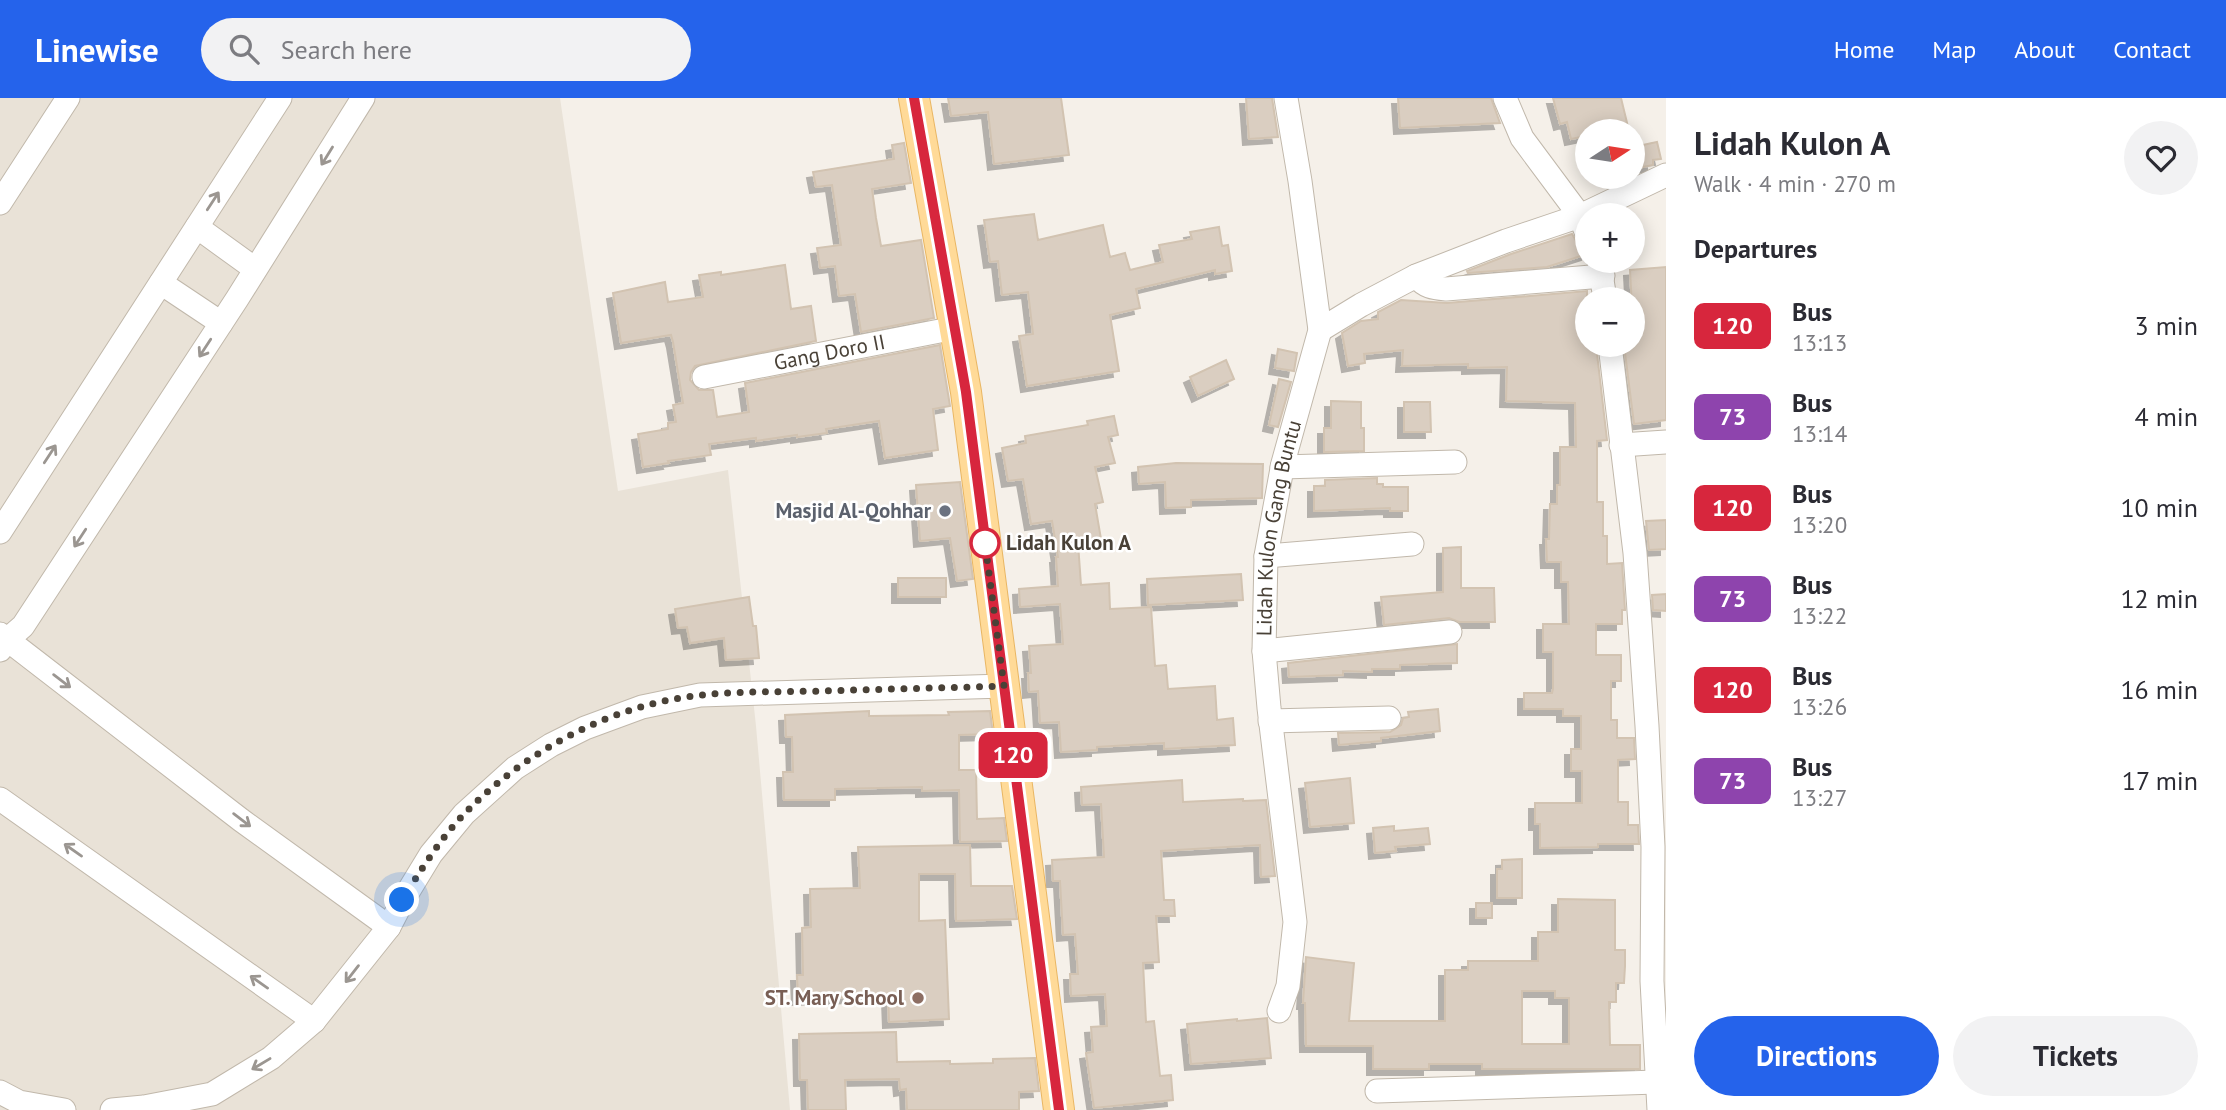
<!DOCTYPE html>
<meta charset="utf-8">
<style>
:root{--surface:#fff;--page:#f2f2f3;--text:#2b2b33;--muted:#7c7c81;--accent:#2563eb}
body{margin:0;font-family:"PT Sans",sans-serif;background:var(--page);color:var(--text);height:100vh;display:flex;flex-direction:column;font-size:26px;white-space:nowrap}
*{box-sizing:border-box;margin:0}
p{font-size:23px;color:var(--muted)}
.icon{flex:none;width:38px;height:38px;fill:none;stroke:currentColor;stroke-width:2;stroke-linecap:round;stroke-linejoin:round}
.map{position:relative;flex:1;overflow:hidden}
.side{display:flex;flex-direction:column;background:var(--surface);width:560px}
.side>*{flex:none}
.badge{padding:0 14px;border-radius:10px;font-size:24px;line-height:46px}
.needle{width:46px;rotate:78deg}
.buttons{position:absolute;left:1575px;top:21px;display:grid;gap:14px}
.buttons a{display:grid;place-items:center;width:70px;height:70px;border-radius:50%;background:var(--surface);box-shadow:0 4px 18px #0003;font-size:35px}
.you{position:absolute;width:35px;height:35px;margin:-18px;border:5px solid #fff;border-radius:50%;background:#1a73e8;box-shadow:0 0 0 10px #1a73e833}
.map>.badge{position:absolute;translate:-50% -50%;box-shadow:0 0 0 4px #fff}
h2{padding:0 28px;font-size:26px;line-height:63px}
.round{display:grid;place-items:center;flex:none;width:74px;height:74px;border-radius:37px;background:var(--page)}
.summary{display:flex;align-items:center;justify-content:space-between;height:119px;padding:0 28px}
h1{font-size:33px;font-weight:700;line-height:52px}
.button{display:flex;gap:14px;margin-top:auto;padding:14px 28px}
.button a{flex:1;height:80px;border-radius:42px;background:var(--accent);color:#fff;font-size:28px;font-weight:700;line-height:80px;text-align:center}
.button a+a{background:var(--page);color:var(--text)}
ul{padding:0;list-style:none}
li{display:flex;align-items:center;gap:21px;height:91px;padding:0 28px}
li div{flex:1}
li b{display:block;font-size:26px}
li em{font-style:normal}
li .badge{min-width:77px;font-weight:700;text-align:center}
header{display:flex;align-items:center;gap:42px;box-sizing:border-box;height:98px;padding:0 35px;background:var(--accent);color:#fff}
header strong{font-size:33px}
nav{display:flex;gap:38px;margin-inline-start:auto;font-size:24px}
.search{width:490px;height:63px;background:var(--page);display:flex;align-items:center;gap:18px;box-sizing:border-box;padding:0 24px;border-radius:38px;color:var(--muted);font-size:26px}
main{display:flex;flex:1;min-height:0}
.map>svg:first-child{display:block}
.residential{fill:#e9e2d7}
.building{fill:#dacec1;stroke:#d2c3b1;stroke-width:2;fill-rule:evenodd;filter:url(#shadow)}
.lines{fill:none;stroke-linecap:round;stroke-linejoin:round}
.minor-casing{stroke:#c1b8ab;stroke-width:25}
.major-casing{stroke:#e9b663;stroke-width:32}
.minor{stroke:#fff;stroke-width:23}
.major{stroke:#ffda98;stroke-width:30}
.oneway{stroke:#9b9691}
.line-casing{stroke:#fff;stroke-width:16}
.line{stroke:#d7263d;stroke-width:10}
.walk{stroke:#494137;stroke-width:7;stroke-dasharray:0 12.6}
.worship-dot{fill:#6b7280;stroke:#fff;stroke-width:2.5}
.stop-dot{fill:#fff;stroke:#d7263d;stroke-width:3.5}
.education-dot{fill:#8d6e63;stroke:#fff;stroke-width:2.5}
.labels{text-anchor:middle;stroke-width:5;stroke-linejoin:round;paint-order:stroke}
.street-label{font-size:21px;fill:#494137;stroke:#fff}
.worship-label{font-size:21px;font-weight:bold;fill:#5b616d;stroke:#fff;text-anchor:end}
.stop-label{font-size:21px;font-weight:bold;fill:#494137;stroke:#fff;text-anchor:start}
.education-label{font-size:21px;font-weight:bold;fill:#785e54;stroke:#fff;text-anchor:end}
</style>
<header>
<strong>Linewise</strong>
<div class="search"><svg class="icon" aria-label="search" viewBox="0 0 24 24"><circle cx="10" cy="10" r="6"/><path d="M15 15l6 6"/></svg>Search here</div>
<nav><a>Home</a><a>Map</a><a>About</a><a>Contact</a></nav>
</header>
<main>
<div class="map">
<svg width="1666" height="1012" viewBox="0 0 1666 1012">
<defs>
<filter id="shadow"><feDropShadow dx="-6" dy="6" stdDeviation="0" flood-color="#0004"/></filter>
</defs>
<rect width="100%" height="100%" fill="#f5f0e9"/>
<path class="residential" d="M 0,0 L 560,0 L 618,393 L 728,372 L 756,628 L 790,1012 L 0,1012 Z"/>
<path class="building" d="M 948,0 L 1061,0 L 1069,57 L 994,66 L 988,14 L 951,18 Z
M 1246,0 L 1272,0 L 1278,39 L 1249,41 Z
M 1398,0 L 1491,0 L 1500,25 L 1400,30 Z
M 1553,0 L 1621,0 L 1629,33 L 1585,33 L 1586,38 L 1571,41 L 1567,24 L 1560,26 Z
M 1657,44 L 1661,61 L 1653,62 L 1653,67 L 1633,71 L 1633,49 Z
M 904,45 L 911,85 L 872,91 L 876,120 L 881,148 L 921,142 L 934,220 L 861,234 L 855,196 L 839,198 L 835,168 L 820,170 L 817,150 L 841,147 L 832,87 L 816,89 L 813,74 L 894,61 L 892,47 Z
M 1034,116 L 1038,142 L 1103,127 L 1110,159 L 1125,155 L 1130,172 L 1163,164 L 1159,147 L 1192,141 L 1190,134 L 1219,129 L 1222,148 L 1228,147 L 1232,173 L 1215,176 L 1215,172 L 1136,191 L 1140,210 L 1110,217 L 1119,273 L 1027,288 L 1019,238 L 1033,236 L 1028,194 L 1002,197 L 998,163 L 990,164 L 984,122 Z
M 1572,136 L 1578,146 L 1586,150 L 1587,156 L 1547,169 L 1468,175 L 1467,173 L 1511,156 Z
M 785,167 L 791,211 L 811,208 L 816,243 L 695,268 L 691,274 L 690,282 L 699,292 L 713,292 L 717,319 L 749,314 L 745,285 L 940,247 L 950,308 L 933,311 L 938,352 L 885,360 L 879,323 L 826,331 L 827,335 L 797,339 L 797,337 L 756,343 L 756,340 L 709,346 L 711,357 L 668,363 L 669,365 L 643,369 L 638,336 L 668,331 L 668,325 L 676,324 L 673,307 L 683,305 L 673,244 L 671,237 L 621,245 L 613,195 L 665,184 L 668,204 L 703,199 L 699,177 L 721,174 L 721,177 Z
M 1666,169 L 1666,322 L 1634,326 L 1624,247 L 1634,247 L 1630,172 Z
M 1587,193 L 1587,247 L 1596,247 L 1607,342 L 1597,343 L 1597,404 L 1603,404 L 1603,438 L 1607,438 L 1607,466 L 1622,465 L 1625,512 L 1622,512 L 1622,526 L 1596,526 L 1596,557 L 1621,557 L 1621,583 L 1611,583 L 1611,622 L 1617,622 L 1617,640 L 1634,640 L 1635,661 L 1618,662 L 1618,704 L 1628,704 L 1628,727 L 1638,727 L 1639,746 L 1598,746 L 1598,749 L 1540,750 L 1540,726 L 1535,726 L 1535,705 L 1582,705 L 1582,673 L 1571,673 L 1571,651 L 1581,651 L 1581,618 L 1563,618 L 1563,611 L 1524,611 L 1524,595 L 1552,595 L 1553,591 L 1553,554 L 1543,554 L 1543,526 L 1569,526 L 1568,484 L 1561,484 L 1561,464 L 1547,464 L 1546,441 L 1549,441 L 1550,406 L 1557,406 L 1557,387 L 1560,387 L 1560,349 L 1576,349 L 1575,305 L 1506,303 L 1507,269 L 1468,270 L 1468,266 L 1402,268 L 1403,252 L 1364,256 L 1365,265 L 1348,268 L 1342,235 L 1361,223 L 1378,221 L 1378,214 L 1401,202 L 1447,205 Z
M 1278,251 L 1297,255 L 1294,273 L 1275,270 Z
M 1226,262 L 1234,281 L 1198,298 L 1190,279 Z
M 1279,281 L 1291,284 L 1278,329 L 1269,327 Z
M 1331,303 L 1361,304 L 1361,330 L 1364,330 L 1364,353 L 1324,354 L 1324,330 L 1331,330 Z
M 1404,304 L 1430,304 L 1431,334 L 1404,334 Z
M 1114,318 L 1118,337 L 1108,339 L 1115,365 L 1095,369 L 1103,404 L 1095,406 L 1101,441 L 1078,445 L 1081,487 L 1109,485 L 1110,511 L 1151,509 L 1155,568 L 1166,567 L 1168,591 L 1215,588 L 1217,622 L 1233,620 L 1235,647 L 1164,651 L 1164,645 L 1097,649 L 1097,652 L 1061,654 L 1059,624 L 1040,625 L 1038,593 L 1029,594 L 1028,575 L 1031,575 L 1029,548 L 1063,546 L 1060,506 L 1020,509 L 1019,491 L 1058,488 L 1056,459 L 1058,459 L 1052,423 L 1031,426 L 1023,381 L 1008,383 L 1002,350 L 1026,345 L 1025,338 L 1088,327 L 1087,323 Z
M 1176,365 L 1263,366 L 1262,400 L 1191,402 L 1191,409 L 1166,410 L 1165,384 L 1139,386 L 1138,369 Z
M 1377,380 L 1377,386 L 1383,386 L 1383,389 L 1408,389 L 1408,413 L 1390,413 L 1390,410 L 1314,413 L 1314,388 L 1325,388 L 1325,382 Z
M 960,384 L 973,481 L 957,483 L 950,440 L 920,443 L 916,387 Z
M 1666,422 L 1666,451 L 1649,452 L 1646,423 Z
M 1461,449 L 1461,490 L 1494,490 L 1495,524 L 1459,524 L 1449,520 L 1384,527 L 1381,499 L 1443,494 L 1443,450 Z
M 1241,476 L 1243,502 L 1148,507 L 1147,481 Z
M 898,480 L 946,480 L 946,499 L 898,499 Z
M 1666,496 L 1666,513 L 1653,512 L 1652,497 Z
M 749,499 L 753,528 L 756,528 L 759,560 L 726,562 L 724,540 L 690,545 L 687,529 L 678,530 L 675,511 Z
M 1457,546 L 1457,565 L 1400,567 L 1400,571 L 1372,571 L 1372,574 L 1343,573 L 1343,577 L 1289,579 L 1288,565 Z
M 1438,611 L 1440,633 L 1381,640 L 1381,643 L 1339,647 L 1338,635 L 1390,634 L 1401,627 L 1403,620 L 1409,619 L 1408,614 Z
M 869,613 L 869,618 L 949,617 L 948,614 L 990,613 L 993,636 L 959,637 L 959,672 L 976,672 L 977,721 L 1004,720 L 1007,743 L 960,744 L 959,692 L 922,693 L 922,689 L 835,691 L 835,702 L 784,702 L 783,674 L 793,674 L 792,639 L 786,639 L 785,617 Z
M 1350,680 L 1354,725 L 1310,729 L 1305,685 Z
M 1182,682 L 1183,704 L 1243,701 L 1243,703 L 1266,702 L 1275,778 L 1261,779 L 1260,747 L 1161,753 L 1164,802 L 1174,802 L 1175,818 L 1156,818 L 1159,864 L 1143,865 L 1146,924 L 1154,923 L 1160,978 L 1171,977 L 1173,1002 L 1094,1010 L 1086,955 L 1093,954 L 1091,929 L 1107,928 L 1105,896 L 1071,898 L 1070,876 L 1078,876 L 1075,836 L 1063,837 L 1060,783 L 1053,783 L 1052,762 L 1104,759 L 1101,706 L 1082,707 L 1081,689 Z
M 1394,728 L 1394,733 L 1428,730 L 1430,746 L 1395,749 L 1396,753 L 1375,755 L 1373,730 Z
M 970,747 L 971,788 L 1012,788 L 1017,821 L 956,823 L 955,776 L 919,776 L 919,823 L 945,822 L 949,921 L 889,924 L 888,898 L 798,901 L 797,877 L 803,877 L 802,830 L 811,829 L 810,791 L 860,790 L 858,749 Z
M 1522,761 L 1522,800 L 1497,800 L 1497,771 L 1502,771 L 1502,762 Z
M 1558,801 L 1615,802 L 1615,852 L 1625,852 L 1625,868 L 1624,885 L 1616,885 L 1616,904 L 1609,904 L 1610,947 L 1640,947 L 1640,971 L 1482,971 L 1482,966 L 1429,966 L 1429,971 L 1373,971 L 1373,948 L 1306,948 L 1305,905 L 1303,905 L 1306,859 L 1354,865 L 1349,923 L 1445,923 L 1445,872 L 1468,872 L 1468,863 L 1538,863 L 1538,834 L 1558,834 ZM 1522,893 L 1555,893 L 1555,900 L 1569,900 L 1569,946 L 1522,946 Z
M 1476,805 L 1492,805 L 1492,820 L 1476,820 Z
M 1237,921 L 1237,923 L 1267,920 L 1271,960 L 1191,966 L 1187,926 Z
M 896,934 L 897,964 L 950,963 L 950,966 L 993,965 L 993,961 L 1035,960 L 1039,993 L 1019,994 L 1019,1012 L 907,1012 L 906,991 L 900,992 L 899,981 L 845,982 L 846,1012 L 808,1012 L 807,982 L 800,982 L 799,936 Z"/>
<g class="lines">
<g class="minor-casing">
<g id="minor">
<path d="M 1505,0 L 1522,40 L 1580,118 L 1587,136"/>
<path d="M 0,105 L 68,0"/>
<path d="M 197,129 L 255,171"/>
<path d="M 1599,163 L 1605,201"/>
<path d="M 1416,178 C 1425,189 1433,190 1446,191 L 1603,178"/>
<path d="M 161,185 L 221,225"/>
<path d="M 1320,232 L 1361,207 L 1416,178 L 1506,143 L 1580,118 L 1666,77"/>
<path d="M 1610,247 L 1635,455 L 1647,628 L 1653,749 L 1652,883 L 1659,1012"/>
<path id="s1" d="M 704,279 L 955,230"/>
<path d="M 1621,347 L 1666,344"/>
<path d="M 1282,369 L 1455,364"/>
<path d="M 0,434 L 280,0"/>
<path d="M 1266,458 L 1412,446"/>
<path d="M 0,536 L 241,722 L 389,829"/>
<path d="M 0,552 L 7,542 L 23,528 L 237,201 L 363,0"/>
<path d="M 1264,553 L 1450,534"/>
<path d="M 1270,623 L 1389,620"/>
<path d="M 0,701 L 314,923"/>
<path id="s2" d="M 1279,913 L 1288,888 L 1295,824 L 1269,610 L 1264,553 L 1266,458 L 1283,365 L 1320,232 L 1300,83 L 1286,0"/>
<path d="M 1377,993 L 1657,984"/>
<path d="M 0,994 L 19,1004 L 64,1012"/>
<path d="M 112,1012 L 144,1009 L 212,996 L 271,960 L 314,923 L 389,829 L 403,802 L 431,756 L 464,716 L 515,670 L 551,647 L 585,630 L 642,609 L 700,597 L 1004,588"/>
</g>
</g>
<g class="major-casing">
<path id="major" d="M 914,0 L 966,294 L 1059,1012"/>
</g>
<use href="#minor" class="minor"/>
<use href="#major" class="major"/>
</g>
<defs><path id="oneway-shaft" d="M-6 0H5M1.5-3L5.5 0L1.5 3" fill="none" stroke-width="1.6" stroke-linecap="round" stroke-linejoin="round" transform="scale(1.75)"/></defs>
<g class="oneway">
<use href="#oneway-shaft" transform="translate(327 58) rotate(122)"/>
<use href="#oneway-shaft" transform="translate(213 103) rotate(-57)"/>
<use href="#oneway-shaft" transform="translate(205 250) rotate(123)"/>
<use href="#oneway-shaft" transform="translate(50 356) rotate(-57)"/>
<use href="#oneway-shaft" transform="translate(80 440) rotate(123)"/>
<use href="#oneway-shaft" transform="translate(62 583) rotate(37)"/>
<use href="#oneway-shaft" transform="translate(242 722) rotate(37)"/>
<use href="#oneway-shaft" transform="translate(73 752) rotate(-145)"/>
<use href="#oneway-shaft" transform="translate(352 876) rotate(128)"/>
<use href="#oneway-shaft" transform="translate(259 884) rotate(-145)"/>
<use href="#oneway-shaft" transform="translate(261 966) rotate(149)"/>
</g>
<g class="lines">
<g class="line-casing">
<path id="line" d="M 914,0 L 966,294 L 1059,1012"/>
</g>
<use href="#line" class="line"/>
<path class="walk" d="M 402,802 C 421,772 440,741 464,716 C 526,652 613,606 702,597 C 742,593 783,594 824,593 C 884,591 944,590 1004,588 L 985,445"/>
</g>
<circle class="worship-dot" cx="945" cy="413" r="7"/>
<circle class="stop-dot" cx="985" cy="445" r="14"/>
<circle class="education-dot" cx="918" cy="900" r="7"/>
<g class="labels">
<g class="street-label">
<text dy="7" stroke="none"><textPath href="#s1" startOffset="128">Gang Doro II</textPath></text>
<text dy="7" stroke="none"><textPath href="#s2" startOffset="488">Lidah Kulon Gang Buntu</textPath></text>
</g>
<g class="worship-label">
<text x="931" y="420">Masjid Al-Qohhar</text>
</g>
<g class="stop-label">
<text x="1006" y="452">Lidah Kulon A</text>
</g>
<g class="education-label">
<text x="904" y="907">ST. Mary School</text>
</g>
</g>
</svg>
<div class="buttons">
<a><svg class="needle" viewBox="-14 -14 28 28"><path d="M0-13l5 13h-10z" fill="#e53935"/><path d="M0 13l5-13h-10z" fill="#7c7c81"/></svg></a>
<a>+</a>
<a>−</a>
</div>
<div class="you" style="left:402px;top:802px"></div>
<b class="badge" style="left:1013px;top:657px;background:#d7263d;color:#fff">120</b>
</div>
<section class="side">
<div class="summary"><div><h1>Lidah Kulon A</h1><p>Walk · 4 min · 270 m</p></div><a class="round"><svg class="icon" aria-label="heart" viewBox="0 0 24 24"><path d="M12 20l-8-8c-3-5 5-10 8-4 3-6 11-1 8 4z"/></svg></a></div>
<h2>Departures</h2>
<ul>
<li><span class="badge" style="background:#d7263d;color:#fff">120</span><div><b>Bus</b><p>13:13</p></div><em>3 min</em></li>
<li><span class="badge" style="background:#8e44ad;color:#fff">73</span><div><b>Bus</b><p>13:14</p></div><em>4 min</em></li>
<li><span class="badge" style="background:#d7263d;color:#fff">120</span><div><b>Bus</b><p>13:20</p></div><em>10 min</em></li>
<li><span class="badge" style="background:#8e44ad;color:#fff">73</span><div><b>Bus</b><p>13:22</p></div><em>12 min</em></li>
<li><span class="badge" style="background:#d7263d;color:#fff">120</span><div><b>Bus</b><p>13:26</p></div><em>16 min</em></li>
<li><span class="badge" style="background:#8e44ad;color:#fff">73</span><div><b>Bus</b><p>13:27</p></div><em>17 min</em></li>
</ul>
<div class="button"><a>Directions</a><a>Tickets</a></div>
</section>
</main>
